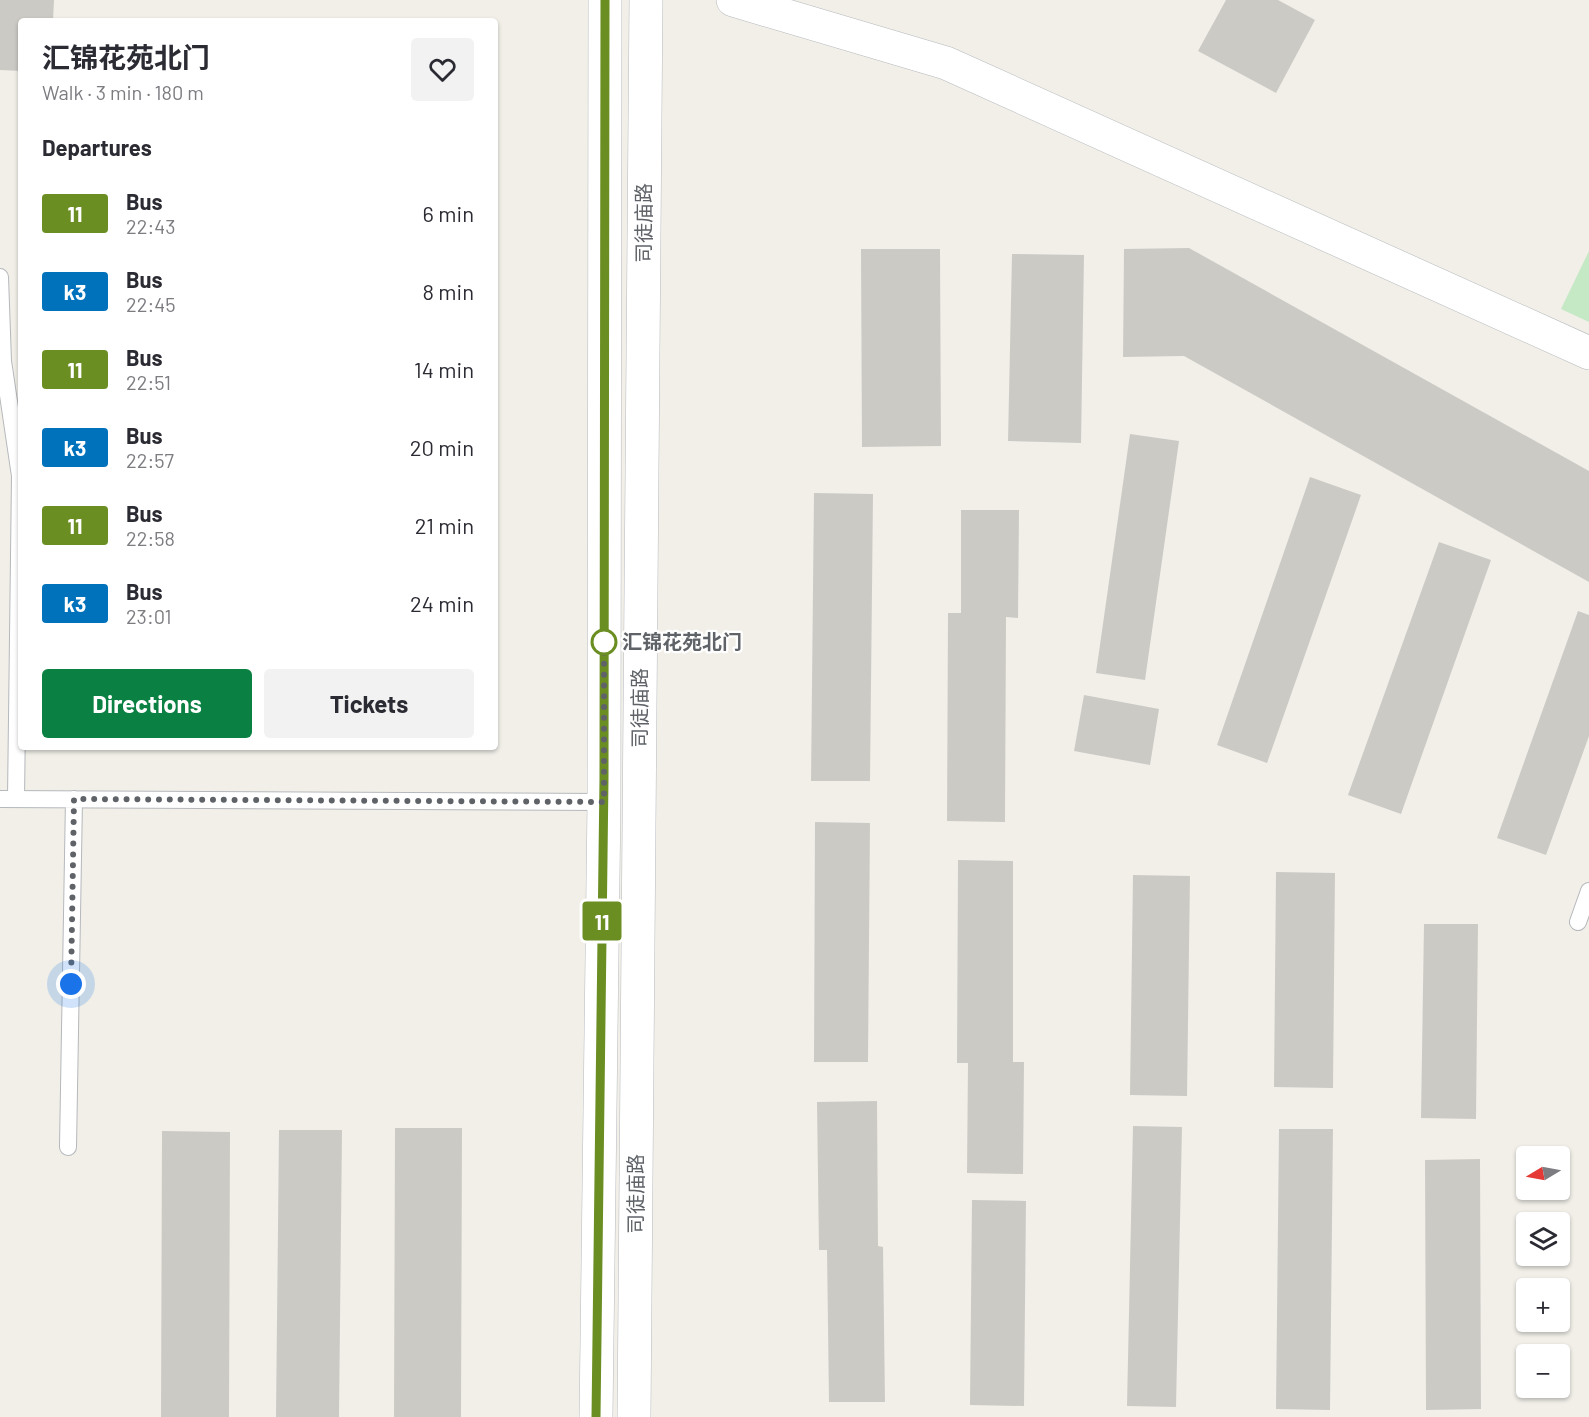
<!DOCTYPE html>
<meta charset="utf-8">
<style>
:root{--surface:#fff;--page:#f2f2f3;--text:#2b2b33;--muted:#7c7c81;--accent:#0b8043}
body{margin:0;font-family:Barlow,"Noto Sans SC",sans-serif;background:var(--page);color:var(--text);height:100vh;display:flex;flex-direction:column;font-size:22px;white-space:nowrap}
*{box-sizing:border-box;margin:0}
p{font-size:20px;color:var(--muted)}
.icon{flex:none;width:33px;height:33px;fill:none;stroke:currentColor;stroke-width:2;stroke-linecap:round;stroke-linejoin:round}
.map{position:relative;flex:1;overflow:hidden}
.side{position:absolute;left:18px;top:18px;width:480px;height:732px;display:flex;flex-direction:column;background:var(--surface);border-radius:6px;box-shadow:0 2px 4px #0004}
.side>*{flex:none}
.badge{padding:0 12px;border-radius:4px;font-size:21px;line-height:39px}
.needle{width:39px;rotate:260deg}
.fabs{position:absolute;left:1516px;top:1146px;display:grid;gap:12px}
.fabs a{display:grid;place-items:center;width:54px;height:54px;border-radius:6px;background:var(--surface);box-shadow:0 2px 4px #0004;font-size:30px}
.you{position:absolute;width:30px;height:30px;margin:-15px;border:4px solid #fff;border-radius:50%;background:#1a73e8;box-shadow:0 0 0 9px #1a73e833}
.map>.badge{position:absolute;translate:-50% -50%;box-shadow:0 0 0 3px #fff}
h2{padding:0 24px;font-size:22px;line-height:54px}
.round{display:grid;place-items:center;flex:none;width:63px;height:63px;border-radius:6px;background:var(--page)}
.overview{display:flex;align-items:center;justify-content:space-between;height:102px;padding:0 24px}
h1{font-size:28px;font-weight:700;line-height:45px}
.cta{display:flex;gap:12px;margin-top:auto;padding:12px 24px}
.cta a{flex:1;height:69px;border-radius:6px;background:var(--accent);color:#fff;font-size:24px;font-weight:700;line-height:69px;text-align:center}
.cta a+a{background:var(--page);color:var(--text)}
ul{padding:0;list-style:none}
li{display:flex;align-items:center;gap:18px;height:78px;padding:0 24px}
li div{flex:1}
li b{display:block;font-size:22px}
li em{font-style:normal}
li .badge{min-width:66px;font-weight:700;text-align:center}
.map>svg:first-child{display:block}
.green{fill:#c5e8c5}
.building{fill:#cccac5}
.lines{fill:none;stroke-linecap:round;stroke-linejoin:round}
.service-casing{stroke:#b5b8bc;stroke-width:18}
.minor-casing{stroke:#b5b8bc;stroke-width:34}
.secondary-casing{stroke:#b6babf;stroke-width:34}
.service{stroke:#fff;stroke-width:16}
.minor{stroke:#fff;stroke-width:33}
.secondary{stroke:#fff;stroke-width:33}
.line-casing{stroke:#fff;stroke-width:14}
.line{stroke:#6b8e23;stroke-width:9}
.walk{stroke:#5f6368;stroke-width:6;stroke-dasharray:0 10.8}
.stop-dot{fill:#fff;stroke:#6b8e23;stroke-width:3}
.labels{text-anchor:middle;stroke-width:4.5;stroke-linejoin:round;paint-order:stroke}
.street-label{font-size:20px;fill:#5f6368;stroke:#fff}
.stop-label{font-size:20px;font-weight:bold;fill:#5f6368;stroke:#fff;text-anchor:start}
</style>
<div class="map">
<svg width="1589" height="1417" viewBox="0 0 1589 1417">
<rect width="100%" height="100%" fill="#f1efe8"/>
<path class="green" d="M 1589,251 L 1589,322 L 1561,309 Z"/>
<path class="building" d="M 0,0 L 54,0 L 53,21 L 21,21 L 21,71 L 0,70 Z
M 1226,0 L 1278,0 L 1315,20 L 1276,93 L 1198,51 Z
M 1189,248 L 1589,471 L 1589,582 L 1184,356 L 1123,357 L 1124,249 Z
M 861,249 L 940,249 L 941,446 L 862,447 Z
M 1012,254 L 1084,255 L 1081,443 L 1008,441 Z
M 1130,434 L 1179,441 L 1145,680 L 1096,673 Z
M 1310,477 L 1361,495 L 1267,763 L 1217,745 Z
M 814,493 L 873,494 L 870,781 L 811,781 Z
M 961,510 L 1019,510 L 1018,618 L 1006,617 L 1005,822 L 947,821 L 948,613 L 961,613 Z
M 1439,542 L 1491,560 L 1401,814 L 1348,795 Z
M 1578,611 L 1589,615 L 1589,736 L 1546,855 L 1497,838 Z
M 1084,695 L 1159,709 L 1150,765 L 1074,751 Z
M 815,822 L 870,823 L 868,1062 L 814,1062 Z
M 958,860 L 1013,861 L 1013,1062 L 1024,1062 L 1023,1174 L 967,1173 L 968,1063 L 957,1063 Z
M 1276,872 L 1335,873 L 1333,1088 L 1274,1087 Z
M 1133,875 L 1190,876 L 1187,1096 L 1130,1095 Z
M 1424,924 L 1478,924 L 1476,1119 L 1421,1118 Z
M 877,1101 L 878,1246 L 883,1247 L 885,1402 L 829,1402 L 827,1250 L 819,1250 L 817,1102 Z
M 1133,1126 L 1182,1127 L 1176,1407 L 1127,1406 Z
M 395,1128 L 462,1128 L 461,1417 L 394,1417 Z
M 1279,1129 L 1333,1129 L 1330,1410 L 1276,1409 Z
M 279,1130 L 342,1130 L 339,1417 L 276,1417 Z
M 162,1131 L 230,1132 L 229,1417 L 161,1417 Z
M 1480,1159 L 1481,1409 L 1426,1410 L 1425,1160 Z
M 972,1200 L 1026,1201 L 1024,1406 L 970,1405 Z"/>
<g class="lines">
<g class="service-casing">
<path id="service" d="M 0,277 L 3,361 L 20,476 L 16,799
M 0,799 L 604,802
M 1578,922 L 1589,891
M 68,1147 L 74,799"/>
</g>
<g class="minor-casing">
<path id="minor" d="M 733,0 L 946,63 L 1589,353"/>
</g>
<g class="secondary-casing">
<path id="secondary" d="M 596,1417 L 604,802 L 605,0
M 634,1417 L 646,0"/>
</g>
<use href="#service" class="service"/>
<use href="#minor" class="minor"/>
<use href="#secondary" class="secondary"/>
</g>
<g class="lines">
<g class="line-casing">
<path id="line" d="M 596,1417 L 604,778 L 605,0"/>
</g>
<use href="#line" class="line"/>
<path class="walk" d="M 71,984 L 74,799 L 604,802 L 604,637 L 604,642"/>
</g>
<circle class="stop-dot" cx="604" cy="642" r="12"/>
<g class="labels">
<g class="street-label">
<text transform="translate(644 223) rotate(-90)" y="7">司徒庙路</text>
<text transform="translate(640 708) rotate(-90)" y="7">司徒庙路</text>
<text transform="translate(636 1194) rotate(-90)" y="7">司徒庙路</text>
</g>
<g class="stop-label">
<text x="622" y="649">汇锦花苑北门</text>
</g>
</g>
</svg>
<div class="fabs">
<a><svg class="needle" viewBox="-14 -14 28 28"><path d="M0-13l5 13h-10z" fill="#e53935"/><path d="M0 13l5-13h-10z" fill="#7c7c81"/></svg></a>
<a><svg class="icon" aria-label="layers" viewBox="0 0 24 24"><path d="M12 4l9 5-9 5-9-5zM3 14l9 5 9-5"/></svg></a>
<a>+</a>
<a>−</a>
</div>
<div class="you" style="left:71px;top:984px"></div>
<b class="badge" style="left:602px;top:921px;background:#6b8e23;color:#fff">11</b>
<section class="side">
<div class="overview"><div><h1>汇锦花苑北门</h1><p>Walk · 3 min · 180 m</p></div><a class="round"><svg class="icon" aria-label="heart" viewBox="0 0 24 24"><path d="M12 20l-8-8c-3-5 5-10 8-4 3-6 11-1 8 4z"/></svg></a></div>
<h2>Departures</h2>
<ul>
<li><span class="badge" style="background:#6b8e23;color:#fff">11</span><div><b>Bus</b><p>22:43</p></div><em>6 min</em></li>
<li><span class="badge" style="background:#0072bc;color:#fff">k3</span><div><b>Bus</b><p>22:45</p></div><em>8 min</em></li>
<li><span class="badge" style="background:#6b8e23;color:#fff">11</span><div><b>Bus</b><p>22:51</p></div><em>14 min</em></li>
<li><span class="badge" style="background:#0072bc;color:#fff">k3</span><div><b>Bus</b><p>22:57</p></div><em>20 min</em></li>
<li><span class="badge" style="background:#6b8e23;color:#fff">11</span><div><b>Bus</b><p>22:58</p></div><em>21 min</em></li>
<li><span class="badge" style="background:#0072bc;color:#fff">k3</span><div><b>Bus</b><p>23:01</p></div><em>24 min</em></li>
</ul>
<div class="cta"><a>Directions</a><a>Tickets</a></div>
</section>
</div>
